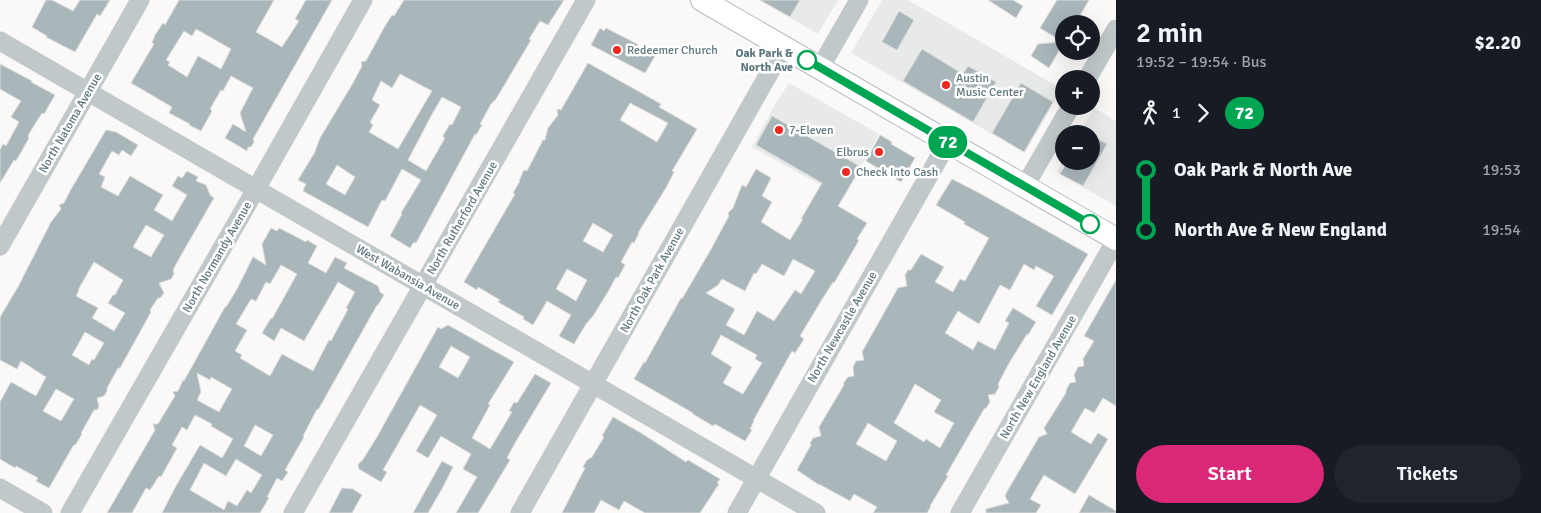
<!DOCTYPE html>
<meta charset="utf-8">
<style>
:root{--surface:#171b24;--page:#20242c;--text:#f1f3f6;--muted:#9ea1a6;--accent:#db2777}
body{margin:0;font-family:Signika,sans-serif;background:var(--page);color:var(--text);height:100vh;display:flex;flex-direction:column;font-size:19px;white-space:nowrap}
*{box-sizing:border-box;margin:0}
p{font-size:16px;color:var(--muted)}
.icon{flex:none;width:28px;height:28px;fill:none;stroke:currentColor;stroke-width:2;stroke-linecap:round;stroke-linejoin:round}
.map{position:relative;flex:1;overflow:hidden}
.drawer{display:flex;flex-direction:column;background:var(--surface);width:425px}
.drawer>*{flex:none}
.badge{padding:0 10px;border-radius:16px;font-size:18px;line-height:32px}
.buttons{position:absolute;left:1055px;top:15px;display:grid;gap:10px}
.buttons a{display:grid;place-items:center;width:45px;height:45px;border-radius:50%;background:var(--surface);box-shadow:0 5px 20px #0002;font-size:25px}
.map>.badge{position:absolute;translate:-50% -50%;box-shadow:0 0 0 2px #fff}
.legs{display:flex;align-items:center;gap:8px;height:55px;padding:0 20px;font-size:16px}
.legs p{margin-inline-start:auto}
.head{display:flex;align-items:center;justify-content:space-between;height:85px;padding:0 20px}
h1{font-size:28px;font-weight:600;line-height:38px}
.action{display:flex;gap:10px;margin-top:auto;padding:10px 20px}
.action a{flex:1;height:58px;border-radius:30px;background:var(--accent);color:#fff;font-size:20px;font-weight:600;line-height:58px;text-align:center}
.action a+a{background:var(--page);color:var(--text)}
ul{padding:0 20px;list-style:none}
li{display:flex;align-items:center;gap:18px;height:60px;font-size:19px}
li i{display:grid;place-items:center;width:8px;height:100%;margin:0 6px;background:currentColor}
li i::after{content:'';width:12px;height:12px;margin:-6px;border:4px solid;border-radius:50%;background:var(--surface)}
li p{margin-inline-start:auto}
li:first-child i{background:linear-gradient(#0000 50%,currentColor 0)}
li:last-child i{background:linear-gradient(currentColor 50%,#0000 0)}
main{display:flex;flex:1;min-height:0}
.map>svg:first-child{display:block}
.built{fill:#e8e9e9}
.building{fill:#a9b6ba;stroke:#dcdbda;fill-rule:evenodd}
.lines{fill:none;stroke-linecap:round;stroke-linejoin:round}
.major-casing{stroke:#b4bcbf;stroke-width:24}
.minor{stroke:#c0c8ca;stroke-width:19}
.major{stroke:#fff;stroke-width:22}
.line-1-casing{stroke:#fff;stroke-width:11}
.line-1{stroke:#00a651;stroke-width:8}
.poi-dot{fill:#ef2822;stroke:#fff;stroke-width:2}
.stop-1-dot{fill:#fff;stroke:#00a651;stroke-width:2.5}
.labels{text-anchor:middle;stroke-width:5;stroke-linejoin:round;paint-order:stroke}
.poi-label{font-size:12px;fill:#5e777f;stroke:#fff;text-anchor:start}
.stop-label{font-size:12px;font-weight:bold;fill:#5e777f;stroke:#fff;text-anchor:end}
.street-label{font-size:12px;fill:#5e777f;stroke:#fff}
</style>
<main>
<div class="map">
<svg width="1116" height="513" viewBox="0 0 1116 513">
<rect width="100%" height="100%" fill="#faf9f8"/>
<path class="built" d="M 759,0 L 838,0 L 818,34 Z
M 882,0 L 908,0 L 1062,89 L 1025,153 L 851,53 Z
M 789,83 L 879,134 L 844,198 L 752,147 L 777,101 Z
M 1094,108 L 1116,121 L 1116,206 L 1057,172 L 1064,160 L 1091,161 L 1091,134 L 1079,134 Z"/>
<path class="building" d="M 46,0 L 52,0 L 73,11 L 80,0 L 110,0 L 100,16 L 97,14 L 75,52 L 46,37 L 47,36 L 32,27 Z
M 179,0 L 274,0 L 256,32 L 282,47 L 299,21 L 295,19 L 306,0 L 332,0 L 253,139 L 254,142 L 251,147 L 248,147 L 247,151 L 225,138 L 233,124 L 246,132 L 240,113 L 253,88 L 231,76 L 223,91 L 221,90 L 210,109 L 212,111 L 201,131 L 189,125 L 190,124 L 169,113 L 172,107 L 131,83 L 154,44 L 152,43 L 155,35 L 163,23 L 165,25 ZM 196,29 L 231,49 L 221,69 L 198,56 L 187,77 L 168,65 L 170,62 L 166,60 L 184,31 L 192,36 Z
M 404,0 L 564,0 L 548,25 L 540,21 L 529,39 L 531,40 L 496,99 L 491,104 L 480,124 L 482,125 L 476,135 L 475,134 L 416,243 L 414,242 L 410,248 L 390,236 L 402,214 L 401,213 L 421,180 L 402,169 L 385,201 L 382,200 L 368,227 L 303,191 L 306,184 L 298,180 L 315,152 L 320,138 L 353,83 L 362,66 L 361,62 L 366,61 L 385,26 L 392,15 L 394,16 ZM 400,74 L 432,91 L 398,149 L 369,132 L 373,125 L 370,122 L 380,105 L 372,100 L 381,81 L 392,88 ZM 442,97 L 461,107 L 452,125 L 450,124 L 444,134 L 443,137 L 445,138 L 426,171 L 408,160 L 431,116 ZM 337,165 L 355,177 L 345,195 L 326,184 Z
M 760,0 L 800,0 L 790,17 Z
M 988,0 L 1013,0 L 1023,6 L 1016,18 Z
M 1057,0 L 1089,0 L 1075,24 L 1064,24 L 1064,42 L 1049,68 L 1031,56 L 1038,44 L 1063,42 L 1040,28 Z
M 899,11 L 914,20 L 897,50 L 882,42 Z
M 600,28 L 604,31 L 606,28 L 637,44 L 640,48 L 655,56 L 645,73 L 591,45 Z
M 922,49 L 963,74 L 968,66 L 996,82 L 973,122 L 903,81 Z
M 588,63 L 661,104 L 659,107 L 697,129 L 672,171 L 674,172 L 667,186 L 638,233 L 639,233 L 634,243 L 632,242 L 621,262 L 625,265 L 618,278 L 616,277 L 609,290 L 593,316 L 586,324 L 574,344 L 559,336 L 571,315 L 547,301 L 533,325 L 523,319 L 524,317 L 498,302 L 500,300 L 478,287 L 477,290 L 464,282 L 515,194 L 513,193 L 520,181 L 519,181 L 524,170 L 527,171 L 543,140 L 545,140 L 548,128 L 558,115 L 557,109 L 561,110 ZM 630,103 L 668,123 L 657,142 L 620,120 ZM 593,223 L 613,235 L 603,252 L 583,241 ZM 567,269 L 587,280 L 576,301 L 556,289 Z
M 0,64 L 32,81 L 31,82 L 55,95 L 44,114 L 42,113 L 30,132 L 28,136 L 29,138 L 16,161 L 14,160 L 0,183 L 0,150 L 3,144 L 6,146 L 19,122 L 11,117 L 21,101 L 0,89 Z
M 1021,83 L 1053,102 L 1024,152 L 992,133 Z
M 772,116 L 861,167 L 838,206 L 867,223 L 857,239 L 859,240 L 854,249 L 834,283 L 833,282 L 821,301 L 800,336 L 804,339 L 795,353 L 792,351 L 753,421 L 754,421 L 750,429 L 752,430 L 745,441 L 715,424 L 713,426 L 693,414 L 693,413 L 634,379 L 644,362 L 645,363 L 681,298 L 682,299 L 710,251 L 729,216 L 728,213 L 733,208 L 742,185 L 746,187 L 756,169 L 771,178 L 762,196 L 772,202 L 761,222 L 790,240 L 803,219 L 801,219 L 822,183 L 756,145 ZM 793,259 L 815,271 L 801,294 L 795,290 L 774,321 L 757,311 L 744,335 L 726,325 L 735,309 L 706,293 L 718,285 L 722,279 L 745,291 L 754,273 L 756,274 L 762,264 L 784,276 ZM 721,335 L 757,355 L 755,359 L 762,363 L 743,394 L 723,383 L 732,367 L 711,354 Z
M 106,130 L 116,132 L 138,145 L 131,156 L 122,150 L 119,155 L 112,151 L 99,174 L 105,177 L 101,187 L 118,196 L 130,176 L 163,195 L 154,210 L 172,221 L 187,195 L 172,186 L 178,176 L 182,178 L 187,171 L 198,177 L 196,181 L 206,185 L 210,195 L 214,198 L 180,257 L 173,270 L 174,274 L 171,279 L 159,283 L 164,293 L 160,298 L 158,298 L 150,310 L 151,312 L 120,368 L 118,368 L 107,388 L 107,391 L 104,396 L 97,398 L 99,406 L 97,410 L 94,410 L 81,433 L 82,434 L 76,444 L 73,446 L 49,488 L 36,481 L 38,478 L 16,466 L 15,468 L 0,459 L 0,402 L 11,382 L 36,396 L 46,377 L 21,361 L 17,369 L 0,360 L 0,317 L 18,287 L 51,222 L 61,209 L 59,205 L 64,203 L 70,191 ZM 146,225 L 164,235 L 151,257 L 133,247 ZM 94,262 L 123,280 L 115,295 L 113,295 L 108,303 L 125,313 L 114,331 L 92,318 L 98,308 L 76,296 L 79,290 L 78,290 ZM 85,332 L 104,343 L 94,360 L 92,359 L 89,365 L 72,355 ZM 56,389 L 74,399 L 61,421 L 43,411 Z
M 880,135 L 892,142 L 891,144 L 915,158 L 901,182 L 866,161 Z
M 1091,135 L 1107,144 L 1083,186 L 1060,174 L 1068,161 L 1091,161 Z
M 952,179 L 981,194 L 1088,254 L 1052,315 L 1036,306 L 1054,276 L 1036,266 L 1034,270 L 1024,264 L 1010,290 L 1000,285 L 979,324 L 958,311 L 945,333 L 973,350 L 978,341 L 995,350 L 1009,323 L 1005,321 L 1013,308 L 1036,322 L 1028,335 L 1027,334 L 1008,365 L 998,384 L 999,387 L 995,394 L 988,395 L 990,402 L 986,408 L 984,409 L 946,475 L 948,476 L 930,506 L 931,506 L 927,513 L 873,513 L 877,507 L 854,494 L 850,501 L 819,484 L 819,485 L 797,470 L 811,445 L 810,443 L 813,438 L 821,436 L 819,427 L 844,385 L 843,384 L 848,377 L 854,376 L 853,367 L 856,361 L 864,360 L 862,352 L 898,288 L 907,286 L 905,275 L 908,270 L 911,270 L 921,254 L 944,267 L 935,282 L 953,292 L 960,279 L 965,281 L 989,238 L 964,224 L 965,222 L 936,205 ZM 915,384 L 941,400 L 934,412 L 954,423 L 940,448 L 926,439 L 924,442 L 894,423 ZM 868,423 L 897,441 L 886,461 L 856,444 Z
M 271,228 L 277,231 L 279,228 L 306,242 L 307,240 L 317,246 L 308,263 L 326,273 L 335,257 L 347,263 L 344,268 L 378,286 L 380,292 L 384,295 L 378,305 L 377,305 L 318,410 L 317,409 L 303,436 L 304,437 L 285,470 L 288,472 L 282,481 L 277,478 L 267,497 L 269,498 L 260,513 L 162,513 L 176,486 L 200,445 L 222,458 L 233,439 L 211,426 L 212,424 L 195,415 L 187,430 L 182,427 L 172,445 L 177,448 L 161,477 L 159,476 L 150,490 L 146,488 L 132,513 L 107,513 L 155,430 L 153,424 L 158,424 L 175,396 L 173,392 L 178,391 L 183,380 L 184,381 L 225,307 L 226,307 L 236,291 L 253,257 L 266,265 L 262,244 ZM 281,265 L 297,274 L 272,319 L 271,318 L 262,333 L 274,341 L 281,328 L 304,341 L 338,282 L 355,292 L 346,308 L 348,309 L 346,313 L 331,341 L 329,340 L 313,371 L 282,354 L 270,376 L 240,358 L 242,355 L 235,351 L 247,330 L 236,324 L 251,299 L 256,301 L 266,282 L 270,284 ZM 197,373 L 210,380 L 211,377 L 232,389 L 219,412 L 197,400 L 201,392 ZM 255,425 L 273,435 L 261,456 L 244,446 ZM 236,459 L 262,475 L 251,493 L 247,490 L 237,506 L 228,501 L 224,510 L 190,490 L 204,463 L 226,476 Z
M 1116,280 L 1116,406 L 1103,398 L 1094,413 L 1085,408 L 1071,432 L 1091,444 L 1098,433 L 1108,439 L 1075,494 L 1044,475 L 1030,499 L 1041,505 L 1036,513 L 986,513 L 986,509 L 1009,503 L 1005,496 L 1008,490 L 1039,437 L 1047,434 L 1044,428 L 1066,393 L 1066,390 L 1070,383 L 1076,382 L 1074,375 L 1078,367 L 1084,366 L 1083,359 L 1094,341 L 1084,336 Z
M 448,325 L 514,362 L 488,404 L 490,405 L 472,438 L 490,449 L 512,412 L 509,411 L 514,402 L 517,403 L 535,374 L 551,383 L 515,443 L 507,458 L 510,460 L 478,513 L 456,513 L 477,477 L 463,469 L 471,454 L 441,436 L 428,458 L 416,451 L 437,415 L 420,405 L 383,470 L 387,472 L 381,482 L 359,469 L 358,465 L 360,462 L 362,461 L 377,437 L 438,327 L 441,329 ZM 451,346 L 470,357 L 458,378 L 439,367 Z
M 613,417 L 641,433 L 686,462 L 688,460 L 720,479 L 717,483 L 719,484 L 700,513 L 645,513 L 624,501 L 619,510 L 601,500 L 594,513 L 562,513 L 585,468 L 583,467 L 587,460 L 592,457 L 604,437 L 602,436 Z
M 442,461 L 453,467 L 443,487 L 428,513 L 413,513 Z
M 342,488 L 353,489 L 362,495 L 352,513 L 329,513 Z
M 1089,495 L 1116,511 L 1116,513 L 1079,513 Z"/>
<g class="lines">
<g class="major-casing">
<path id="major" d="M 702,0 L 1116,239"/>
</g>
<path class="minor" d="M 0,41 L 816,513
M 820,68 L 859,0
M 1087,79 L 1116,29
M 1025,186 L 1071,106
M 0,246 L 140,0
M 0,488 L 43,513
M 70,513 L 256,189 L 363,0
M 293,513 L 586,0
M 520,513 L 784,47
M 737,513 L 948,142
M 960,513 L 1116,240"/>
<use href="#major" class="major"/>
</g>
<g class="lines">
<g class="line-1-casing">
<path id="line-1" d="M 807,60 L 1090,224"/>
</g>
<use href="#line-1" class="line-1"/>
</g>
<g class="poi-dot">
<circle cx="617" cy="50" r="5"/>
<circle cx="946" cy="85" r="5"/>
<circle cx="779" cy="130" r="5"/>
<circle cx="879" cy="152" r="5"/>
<circle cx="846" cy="172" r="5"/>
</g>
<g class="stop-1-dot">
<circle cx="807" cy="60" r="9"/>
<circle cx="1090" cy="224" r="9"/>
</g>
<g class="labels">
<g class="poi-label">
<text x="627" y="54">Redeemer Church</text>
<text x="956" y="82">Austin<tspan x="956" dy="14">Music Center</tspan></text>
<text x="789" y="134">7-Eleven</text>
<text x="869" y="156" text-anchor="end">Elbrus</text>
<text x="856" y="176">Check Into Cash</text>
</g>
<g class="stop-label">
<text x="793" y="57">Oak Park &amp;<tspan x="793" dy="14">North Ave</tspan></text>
</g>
<g class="street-label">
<text transform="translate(70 123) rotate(-60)" y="4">North Natoma Avenue</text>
<text transform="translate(462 218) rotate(-60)" y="4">North Rutherford Avenue</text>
<text transform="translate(217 257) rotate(-60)" y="4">North Normandy Avenue</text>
<text transform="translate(408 277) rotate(30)" y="4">West Wabansia Avenue</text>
<text transform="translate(652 280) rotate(-61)" y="4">North Oak Park Avenue</text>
<text transform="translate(842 327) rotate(-60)" y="4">North Newcastle Avenue</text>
<text transform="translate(1038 377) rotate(-60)" y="4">North New England Avenue</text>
</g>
</g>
</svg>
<div class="buttons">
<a><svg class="icon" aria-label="locate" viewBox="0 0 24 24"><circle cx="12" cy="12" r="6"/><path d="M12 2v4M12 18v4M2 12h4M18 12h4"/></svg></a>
<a>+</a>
<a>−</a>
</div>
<b class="badge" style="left:948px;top:142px;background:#00a651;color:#fff">72</b>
</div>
<section class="drawer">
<div class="head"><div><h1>2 min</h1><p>19:52 – 19:54 · Bus</p></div><b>$2.20</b></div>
<div class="legs"><svg class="icon" aria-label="walk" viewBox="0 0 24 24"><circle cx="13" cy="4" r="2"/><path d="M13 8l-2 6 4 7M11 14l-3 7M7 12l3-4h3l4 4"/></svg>1<svg class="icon" aria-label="forward" viewBox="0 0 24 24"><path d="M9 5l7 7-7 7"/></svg><b class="badge" style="background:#00a651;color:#fff">72</b></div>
<ul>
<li><i style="color:#00a651"></i><b>Oak Park &amp; North Ave</b><p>19:53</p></li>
<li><i style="color:#00a651"></i><b>North Ave &amp; New England</b><p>19:54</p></li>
</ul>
<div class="action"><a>Start</a><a>Tickets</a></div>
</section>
</main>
